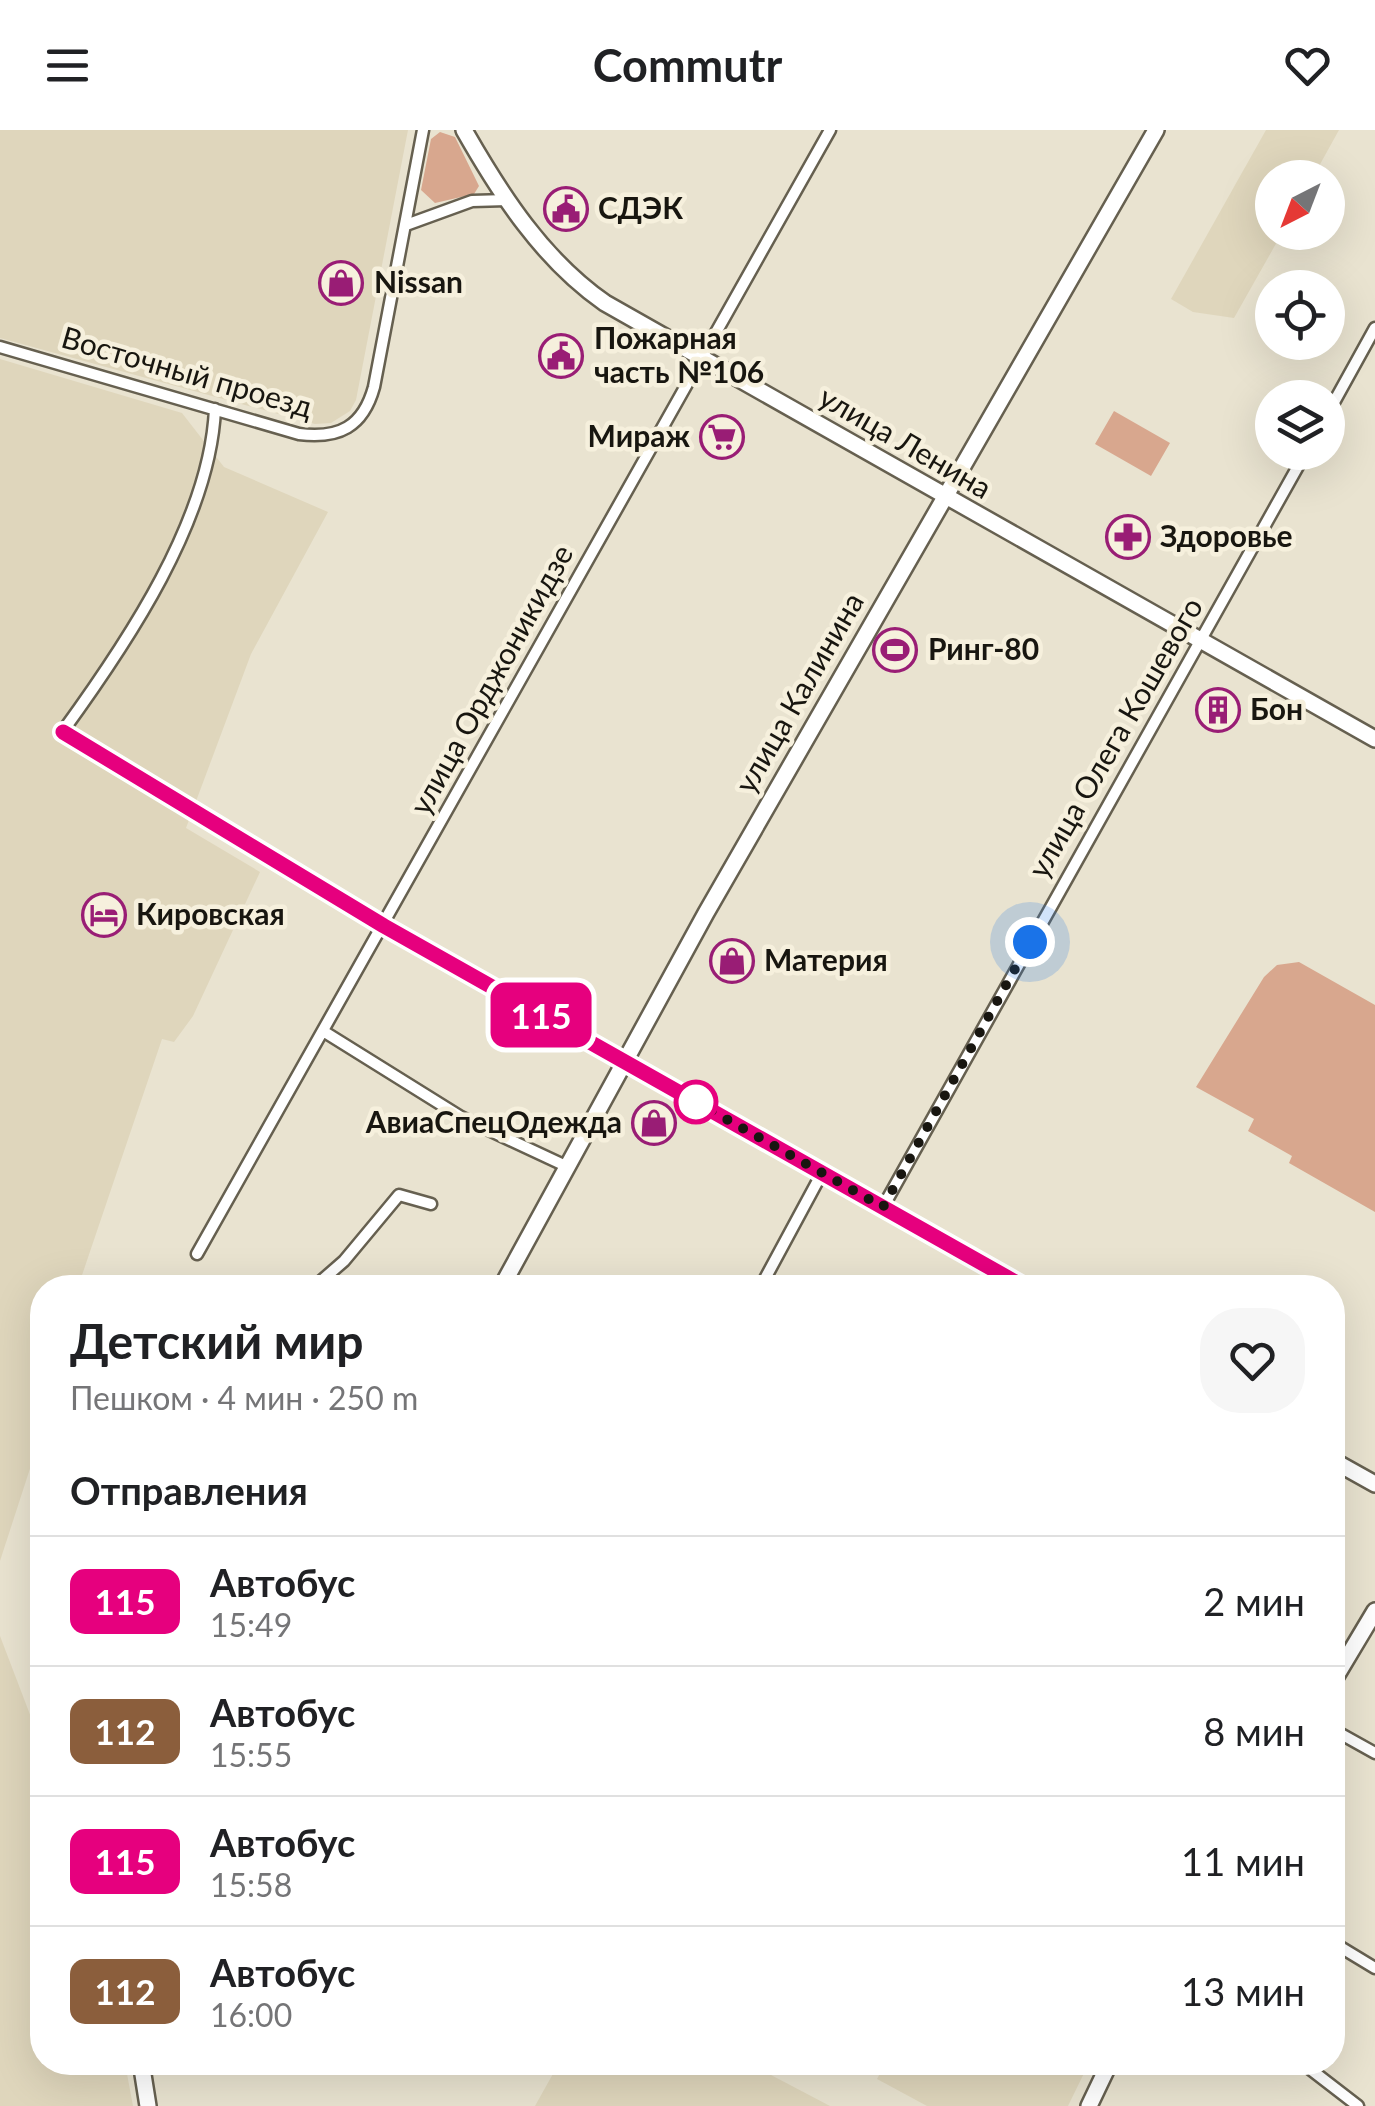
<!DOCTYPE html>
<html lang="ru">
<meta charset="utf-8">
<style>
:root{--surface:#fff;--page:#f6f6f6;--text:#202124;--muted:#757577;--line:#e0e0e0}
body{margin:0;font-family:Lato,sans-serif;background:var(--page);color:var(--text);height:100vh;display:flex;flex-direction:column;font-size:38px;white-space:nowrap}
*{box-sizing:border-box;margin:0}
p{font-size:32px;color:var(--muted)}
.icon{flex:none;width:55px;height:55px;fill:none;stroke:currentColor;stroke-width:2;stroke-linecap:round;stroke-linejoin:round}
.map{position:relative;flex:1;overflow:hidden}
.side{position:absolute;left:30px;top:1145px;width:1315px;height:800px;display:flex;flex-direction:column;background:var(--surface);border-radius:40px;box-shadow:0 10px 40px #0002}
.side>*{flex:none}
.badge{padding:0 20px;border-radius:15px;font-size:35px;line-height:65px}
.needle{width:65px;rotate:222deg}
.tools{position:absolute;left:1255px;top:30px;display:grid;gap:20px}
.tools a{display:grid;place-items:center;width:90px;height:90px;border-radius:50%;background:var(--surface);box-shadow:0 10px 40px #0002;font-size:50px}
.you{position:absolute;width:50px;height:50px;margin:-25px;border:8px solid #fff;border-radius:50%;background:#1a73e8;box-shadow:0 0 0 15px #1a73e833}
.map>.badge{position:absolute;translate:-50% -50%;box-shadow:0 0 0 5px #fff}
h2{padding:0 40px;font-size:38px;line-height:90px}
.round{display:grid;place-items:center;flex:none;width:105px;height:105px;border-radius:40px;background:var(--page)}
.summary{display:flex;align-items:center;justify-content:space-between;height:170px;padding:0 40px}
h1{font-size:48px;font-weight:700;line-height:75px}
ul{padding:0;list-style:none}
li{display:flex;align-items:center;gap:30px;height:130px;padding:0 40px;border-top:2px solid var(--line)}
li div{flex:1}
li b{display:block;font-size:38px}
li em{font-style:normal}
li .badge{min-width:110px;font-weight:700;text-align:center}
header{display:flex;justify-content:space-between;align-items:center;height:130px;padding:0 40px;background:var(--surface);font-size:45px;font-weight:700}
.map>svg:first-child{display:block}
.built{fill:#dfd6bc}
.green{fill:#d8a78e}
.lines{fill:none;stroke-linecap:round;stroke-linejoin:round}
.street-casing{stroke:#666050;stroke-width:15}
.secondary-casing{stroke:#666050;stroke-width:20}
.street{stroke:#fff;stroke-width:10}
.secondary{stroke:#fff;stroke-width:15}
.line-casing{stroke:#fff;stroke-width:22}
.line{stroke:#e6007e;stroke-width:15}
.walk{stroke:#181610;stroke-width:10;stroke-dasharray:0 18}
.stop-dot{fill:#fff;stroke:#e6007e;stroke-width:5}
.labels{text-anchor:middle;stroke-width:9;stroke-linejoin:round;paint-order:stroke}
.poi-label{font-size:30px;font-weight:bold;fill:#181610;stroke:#f6f0dd;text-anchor:start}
.street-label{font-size:30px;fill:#181610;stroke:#f6f0dd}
</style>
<header><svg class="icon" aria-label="menu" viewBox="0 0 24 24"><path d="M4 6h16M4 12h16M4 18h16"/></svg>Commutr<svg class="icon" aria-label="heart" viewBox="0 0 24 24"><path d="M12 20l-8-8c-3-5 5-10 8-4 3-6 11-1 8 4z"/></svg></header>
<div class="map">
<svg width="1375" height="1976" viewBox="0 0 1375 1976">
<rect width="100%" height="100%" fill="#e9e3d0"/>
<path class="built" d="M 0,0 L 408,0 L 356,270 L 350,281 L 331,293 L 315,294 L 0,208 Z
M 1266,0 L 1339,0 L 1313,47 L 1272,48 L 1272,102 L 1282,103 L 1234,188 L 1193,182 L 1171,169 Z
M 0,229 L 182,283 L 224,337 L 328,382 L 251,524 L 186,698 L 260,742 L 193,886 L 174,912 L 162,909 L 78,1157 L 42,1158 L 42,1275 L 37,1317 L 0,1431 Z
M 0,1506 L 42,1616 L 42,1932 L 125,1933 L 133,1976 L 0,1976 Z
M 886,1932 L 1089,1932 L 1089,1933 L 1068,1976 L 927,1976 L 877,1949 Z
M 559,1933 L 748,1933 L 830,1976 L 535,1976 Z"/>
<path class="green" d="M 440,2 L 455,7 L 479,56 L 474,64 L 435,73 L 421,60 L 431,9 Z
M 1114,281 L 1170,313 L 1151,346 L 1095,314 Z
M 1299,832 L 1375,875 L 1375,1082 L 1289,1033 L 1292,1026 L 1248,1001 L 1254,989 L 1196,957 L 1264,847 L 1277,835 Z"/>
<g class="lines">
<g class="street-casing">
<path id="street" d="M 406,95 L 472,71 L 507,70
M 0,217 L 299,304 C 339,309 363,297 374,257 L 423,0
M 215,279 C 210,390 127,513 63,601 L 384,796 L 625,932
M 1328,283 L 1375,198
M 323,901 L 461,987 L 568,1037
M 883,1077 L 1306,322
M 197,1124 L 830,0
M 313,1158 L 344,1131 L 399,1065 L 431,1074
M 760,1158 L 822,1043
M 1332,1599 L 1375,1623
M 1332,1812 L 1375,1838
M 1301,1932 L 1358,1976"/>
</g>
<g class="secondary-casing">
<path id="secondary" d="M 464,0 C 501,65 543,130 605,173 L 1375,609
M 625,932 L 1026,1158
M 501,1158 L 706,783 L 1156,0
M 1332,1330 L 1375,1354
M 1332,1553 L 1375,1481
M 141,1932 L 148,1976
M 1089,1976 L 1110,1932"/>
</g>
<use href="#street" class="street"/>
<use href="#secondary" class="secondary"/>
</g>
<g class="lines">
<g class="line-casing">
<path id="line" d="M 63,602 L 384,796 L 1026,1158"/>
</g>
<use href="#line" class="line"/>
<path class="walk" d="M 696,972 L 883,1077 L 1030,812"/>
</g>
<defs>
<g id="civic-ring" transform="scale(2.25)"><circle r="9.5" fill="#f6f0dd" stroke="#991d75" stroke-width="1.5"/><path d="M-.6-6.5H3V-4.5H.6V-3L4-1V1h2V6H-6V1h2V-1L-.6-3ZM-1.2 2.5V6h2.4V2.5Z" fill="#991d75"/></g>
<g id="shop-ring" transform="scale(2.25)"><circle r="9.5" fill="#f6f0dd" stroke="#991d75" stroke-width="1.5"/><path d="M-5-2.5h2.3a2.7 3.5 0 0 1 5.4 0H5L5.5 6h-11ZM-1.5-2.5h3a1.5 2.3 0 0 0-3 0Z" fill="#991d75"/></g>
<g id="supermarket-ring" transform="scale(2.25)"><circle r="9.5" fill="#f6f0dd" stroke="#991d75" stroke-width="1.5"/><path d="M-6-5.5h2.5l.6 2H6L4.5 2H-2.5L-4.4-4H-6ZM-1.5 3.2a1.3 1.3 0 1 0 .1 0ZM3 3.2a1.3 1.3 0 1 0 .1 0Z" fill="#991d75"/></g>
<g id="pharmacy-ring" transform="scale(2.25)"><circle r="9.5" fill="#f6f0dd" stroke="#991d75" stroke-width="1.5"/><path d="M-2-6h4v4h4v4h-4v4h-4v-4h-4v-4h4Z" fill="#991d75"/></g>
<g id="stadium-ring" transform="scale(2.25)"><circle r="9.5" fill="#f6f0dd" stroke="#991d75" stroke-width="1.5"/><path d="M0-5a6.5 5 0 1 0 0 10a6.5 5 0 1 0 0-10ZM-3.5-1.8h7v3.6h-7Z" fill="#991d75"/></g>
<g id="building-ring" transform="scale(2.25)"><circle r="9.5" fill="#f6f0dd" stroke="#991d75" stroke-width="1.5"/><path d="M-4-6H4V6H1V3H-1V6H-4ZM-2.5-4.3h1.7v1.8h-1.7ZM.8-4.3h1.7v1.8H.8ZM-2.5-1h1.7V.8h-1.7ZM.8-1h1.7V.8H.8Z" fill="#991d75"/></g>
<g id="hotel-ring" transform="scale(2.25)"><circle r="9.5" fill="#f6f0dd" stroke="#991d75" stroke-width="1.5"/><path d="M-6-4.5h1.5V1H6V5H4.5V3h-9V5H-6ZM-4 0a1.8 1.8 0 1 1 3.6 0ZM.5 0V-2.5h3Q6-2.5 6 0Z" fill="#991d75"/></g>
</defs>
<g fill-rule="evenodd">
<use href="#civic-ring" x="566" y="79"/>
<use href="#shop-ring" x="341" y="153"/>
<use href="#civic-ring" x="561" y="226"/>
<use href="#supermarket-ring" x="722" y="307"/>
<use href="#pharmacy-ring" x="1128" y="407"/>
<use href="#stadium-ring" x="895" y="520"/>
<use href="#building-ring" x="1218" y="580"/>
<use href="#hotel-ring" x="104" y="785"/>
<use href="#shop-ring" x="732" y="831"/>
<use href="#shop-ring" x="654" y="993"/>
</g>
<circle class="stop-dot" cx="696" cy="972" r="20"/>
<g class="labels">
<g class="poi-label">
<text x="598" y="89">СДЭК</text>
<text x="374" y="163">Nissan</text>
<text x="594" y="219">Пожарная<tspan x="594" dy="34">часть №106</tspan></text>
<text x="690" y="317" text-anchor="end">Мираж</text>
<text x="1160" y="417">Здоровье</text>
<text x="928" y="530">Ринг-80</text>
<text x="1250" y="590">Бон</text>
<text x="136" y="795">Кировская</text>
<text x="764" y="841">Материя</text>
<text x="622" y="1003" text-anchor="end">АвиаСпецОдежда</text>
</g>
<g class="street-label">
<text transform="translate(187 243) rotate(16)" y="10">Восточный проезд</text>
<text transform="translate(905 313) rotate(30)" y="10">улица Ленина</text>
<text transform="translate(492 550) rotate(-61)" y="10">улица Орджоникидзе</text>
<text transform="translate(800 563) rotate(-60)" y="10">улица Калинина</text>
<text transform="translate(1116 608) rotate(-60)" y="10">улица Олега Кошевого</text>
</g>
</g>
</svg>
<div class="tools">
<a><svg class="needle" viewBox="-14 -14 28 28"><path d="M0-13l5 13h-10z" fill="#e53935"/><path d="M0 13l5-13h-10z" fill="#757577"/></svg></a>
<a><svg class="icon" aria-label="locate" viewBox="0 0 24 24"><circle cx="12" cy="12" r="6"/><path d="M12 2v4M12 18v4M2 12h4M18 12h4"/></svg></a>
<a><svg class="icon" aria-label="layers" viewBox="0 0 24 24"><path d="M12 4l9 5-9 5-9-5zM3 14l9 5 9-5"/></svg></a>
</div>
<div class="you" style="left:1030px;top:812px"></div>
<b class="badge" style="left:541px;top:885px;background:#e6007e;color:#fff">115</b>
<section class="side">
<div class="summary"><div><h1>Детский мир</h1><p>Пешком · 4 мин · 250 m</p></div><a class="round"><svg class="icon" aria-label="heart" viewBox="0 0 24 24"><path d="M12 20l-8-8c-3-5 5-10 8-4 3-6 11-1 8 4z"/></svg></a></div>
<h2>Отправления</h2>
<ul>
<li><span class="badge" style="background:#e6007e;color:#fff">115</span><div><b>Автобус</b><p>15:49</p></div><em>2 мин</em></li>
<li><span class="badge" style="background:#8b5e3c;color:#fff">112</span><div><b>Автобус</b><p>15:55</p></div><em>8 мин</em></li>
<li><span class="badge" style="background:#e6007e;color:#fff">115</span><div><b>Автобус</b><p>15:58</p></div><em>11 мин</em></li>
<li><span class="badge" style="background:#8b5e3c;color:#fff">112</span><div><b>Автобус</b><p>16:00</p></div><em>13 мин</em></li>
</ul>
</section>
</div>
